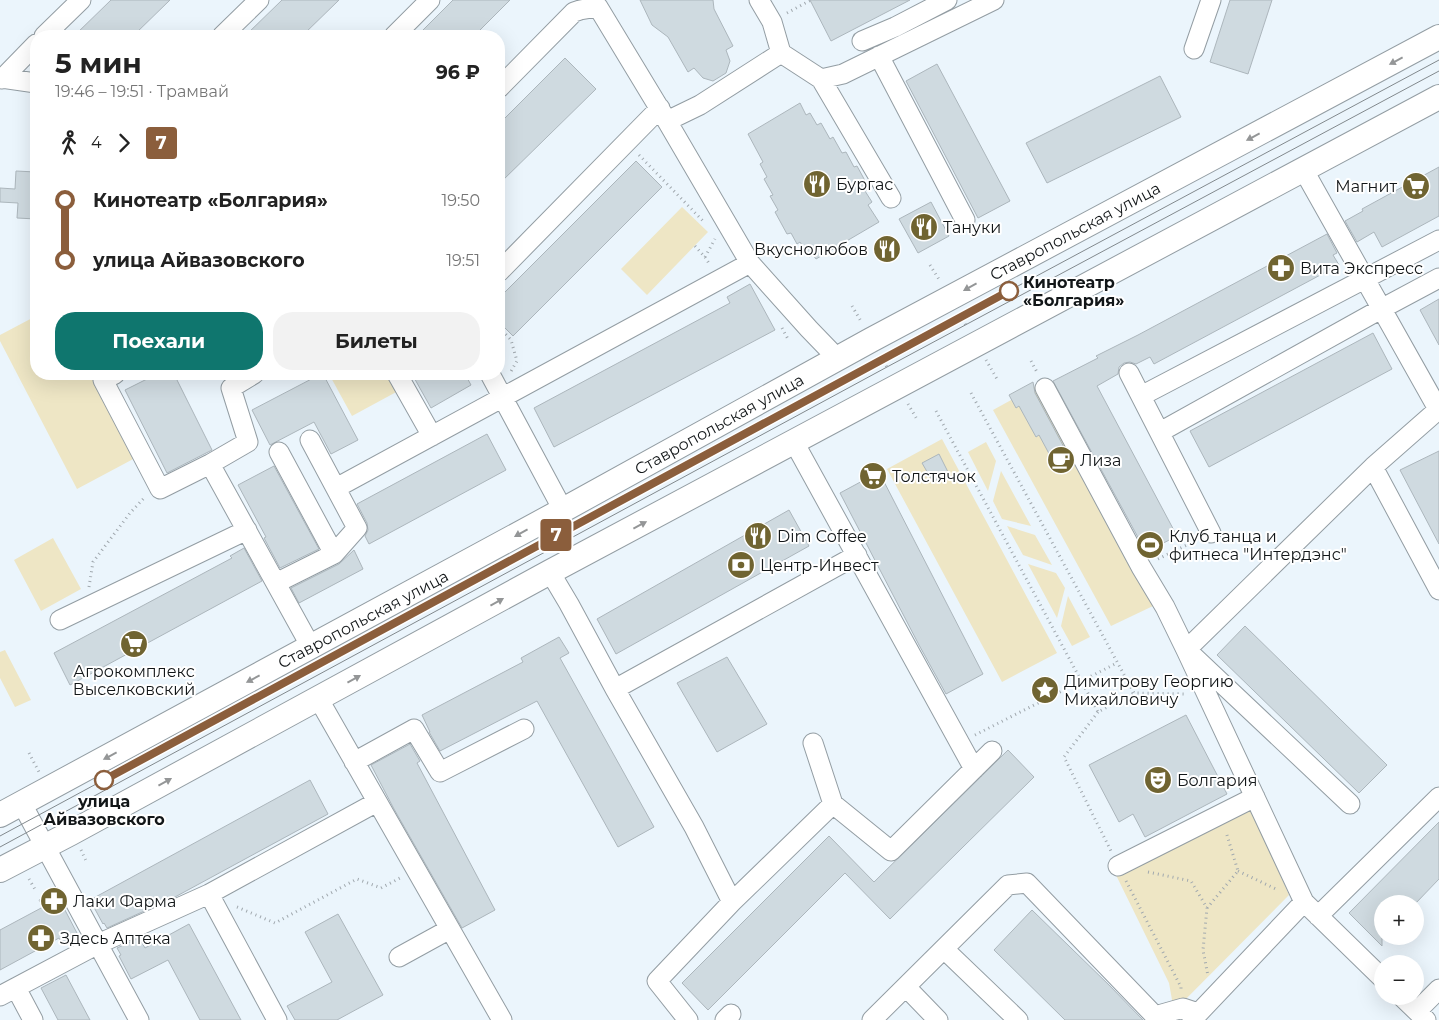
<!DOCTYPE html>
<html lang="ru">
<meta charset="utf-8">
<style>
:root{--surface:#fff;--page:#f2f2f2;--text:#222;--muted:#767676;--accent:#0f766e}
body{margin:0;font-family:Montserrat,sans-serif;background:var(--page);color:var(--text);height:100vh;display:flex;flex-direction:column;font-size:19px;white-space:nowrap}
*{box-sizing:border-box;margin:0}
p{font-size:16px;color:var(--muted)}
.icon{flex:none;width:28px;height:28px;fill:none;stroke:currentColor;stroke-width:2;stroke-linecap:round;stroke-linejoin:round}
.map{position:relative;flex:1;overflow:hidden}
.sheet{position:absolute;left:30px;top:30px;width:475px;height:350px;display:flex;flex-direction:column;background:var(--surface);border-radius:20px;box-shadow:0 5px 20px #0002}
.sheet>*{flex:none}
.badge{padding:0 10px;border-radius:4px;font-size:18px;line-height:32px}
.fabs{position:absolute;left:1374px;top:895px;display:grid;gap:10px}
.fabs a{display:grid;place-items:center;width:50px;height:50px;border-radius:50%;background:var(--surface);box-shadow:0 5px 20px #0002;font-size:25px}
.map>.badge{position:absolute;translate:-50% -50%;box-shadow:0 0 0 2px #fff}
.legs{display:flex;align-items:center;gap:8px;height:55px;padding:0 25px;font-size:16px}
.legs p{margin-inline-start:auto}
.headline{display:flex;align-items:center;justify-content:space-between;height:85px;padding:0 25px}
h1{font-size:28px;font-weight:700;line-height:38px}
.primary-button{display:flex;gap:10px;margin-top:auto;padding:10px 25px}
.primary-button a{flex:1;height:58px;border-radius:20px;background:var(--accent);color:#fff;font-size:20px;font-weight:700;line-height:58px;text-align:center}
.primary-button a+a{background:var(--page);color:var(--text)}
ul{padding:0 25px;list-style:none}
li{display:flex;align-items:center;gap:18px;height:60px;font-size:19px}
li i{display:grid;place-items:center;width:8px;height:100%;margin:0 6px;background:currentColor}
li i::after{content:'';width:12px;height:12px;margin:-6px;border:4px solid;border-radius:50%;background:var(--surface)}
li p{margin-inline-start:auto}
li:first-child i{background:linear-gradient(#0000 50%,currentColor 0)}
li:last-child i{background:linear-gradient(currentColor 50%,#0000 0)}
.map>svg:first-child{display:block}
.green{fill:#eee6c5}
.building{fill:#cfdae0;stroke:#acb6bc}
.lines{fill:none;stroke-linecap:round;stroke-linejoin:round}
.minor-casing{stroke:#939da3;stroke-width:21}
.major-casing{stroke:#939da3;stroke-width:26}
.path{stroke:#a0a8ae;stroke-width:3;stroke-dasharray:1 4;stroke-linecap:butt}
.minor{stroke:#fff;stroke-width:19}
.major{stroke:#fff;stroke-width:24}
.tram{stroke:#82898d;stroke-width:1}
.oneway{fill:#949697}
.line-1-casing{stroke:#fff;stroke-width:11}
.line-1{stroke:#8b5e3c;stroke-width:8}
.stop-1-dot{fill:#fff;stroke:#8b5e3c;stroke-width:2.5}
.labels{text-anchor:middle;stroke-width:4;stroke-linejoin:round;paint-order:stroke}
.poi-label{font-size:16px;fill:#121618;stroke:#fff;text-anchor:start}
.street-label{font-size:16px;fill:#121618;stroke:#fff}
.stop-label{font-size:16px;font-weight:bold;fill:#121618;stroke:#fff;text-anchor:start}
</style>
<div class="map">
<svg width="1439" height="1020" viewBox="0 0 1439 1020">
<rect width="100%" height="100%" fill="#ebf5fc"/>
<path class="green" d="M 682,207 L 708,232 L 647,295 L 621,269 Z
M 36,316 L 36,374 L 93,374 L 137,457 L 77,489 L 0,341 L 0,335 Z
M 329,374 L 391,374 L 400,390 L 352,416 Z
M 1037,386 L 1153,606 L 1111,626 L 993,410 Z
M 942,439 L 1057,653 L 1002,682 L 887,469 Z
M 986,442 L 996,461 L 988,491 L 968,452 Z
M 1001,471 L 1031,526 L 1002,519 L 993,501 Z
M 1007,526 L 1035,535 L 1052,565 L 1023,555 Z
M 53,538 L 81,589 L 41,611 L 14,560 Z
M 1028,564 L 1056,573 L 1065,588 L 1057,618 Z
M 1068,596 L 1090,637 L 1072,646 L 1061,626 Z
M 5,650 L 31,700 L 15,707 L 0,678 L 0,652 Z
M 1250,806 L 1289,895 L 1174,1011 L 1169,983 L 1115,873 Z"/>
<path class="building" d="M 111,0 L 170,0 L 133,36 L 74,36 Z
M 282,0 L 339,0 L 302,36 L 245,36 Z
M 453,0 L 510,0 L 474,36 L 417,36 Z
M 640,0 L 713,0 L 714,9 L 733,46 L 726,50 L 730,61 L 726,73 L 713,81 L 703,78 L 694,68 L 688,72 L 668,37 L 652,25 Z
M 810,0 L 910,0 L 831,41 Z
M 1230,0 L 1272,0 L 1248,74 L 1210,62 Z
M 565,58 L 596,89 L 499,184 L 499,124 Z
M 937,64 L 1010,201 L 978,218 L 906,81 Z
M 1160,76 L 1181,117 L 1047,183 L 1026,143 Z
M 800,103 L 806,115 L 810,113 L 817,125 L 821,123 L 830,139 L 833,137 L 842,153 L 846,152 L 854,167 L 857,166 L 869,188 L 865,191 L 872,202 L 868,205 L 879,222 L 816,259 L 813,255 L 809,257 L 800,242 L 797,244 L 791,233 L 787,234 L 775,212 L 778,210 L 770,196 L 773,195 L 764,179 L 767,177 L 760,164 L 763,162 L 748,134 Z
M 636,161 L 662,187 L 513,336 L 499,322 L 499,298 Z
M 1439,167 L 1439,216 L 1382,247 L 1374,232 L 1357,242 L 1345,221 L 1363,211 L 1362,209 Z
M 16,171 L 36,172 L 36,219 L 17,218 L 18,203 L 0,202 L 0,188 L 15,189 Z
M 931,202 L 949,236 L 918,253 L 899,219 Z
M 1327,234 L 1337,253 L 1333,255 L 1339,265 L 1154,364 L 1150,357 L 1136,364 L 1130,362 L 1124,363 L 1119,367 L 1118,374 L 1097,386 L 1177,536 L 1146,552 L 1053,381 L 1098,358 L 1096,356 L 1138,335 Z
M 750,284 L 775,330 L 554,447 L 534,408 L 730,303 L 727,297 Z
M 1439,299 L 1439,345 L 1420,310 Z
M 1373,333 L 1392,369 L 1209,467 L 1190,431 Z
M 157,374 L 174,374 L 212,450 L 167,473 L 125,390 Z
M 321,374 L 323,374 L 358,440 L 331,454 L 314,422 L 270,445 L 252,410 Z
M 412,374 L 465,374 L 471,385 L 431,408 Z
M 1033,382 L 1035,393 L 1074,466 L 1060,474 L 1039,435 L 1036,437 L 1019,406 L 1016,408 L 1009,395 Z
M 487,434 L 506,470 L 369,544 L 365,536 L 368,530 L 367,523 L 357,504 Z
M 1439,451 L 1439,544 L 1400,470 Z
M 939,454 L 949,474 L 933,482 L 922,463 Z
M 274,466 L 319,549 L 280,568 L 264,538 L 266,537 L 238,485 Z
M 879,472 L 983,674 L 946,694 L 919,645 L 840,493 Z
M 789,510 L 809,546 L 616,654 L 597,619 Z
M 244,548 L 262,581 L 70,685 L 54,653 L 232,558 L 230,556 Z
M 354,550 L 363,569 L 299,603 L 291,588 L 339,564 Z
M 1245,626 L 1387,765 L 1359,793 L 1217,655 Z
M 559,637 L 569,653 L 560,658 L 654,827 L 618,847 L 537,701 L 440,751 L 429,732 L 430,732 L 422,715 L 523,662 L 521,658 Z
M 727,657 L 767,724 L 717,752 L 677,683 Z
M 1186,715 L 1227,794 L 1145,837 L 1133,814 L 1119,822 L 1089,765 Z
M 410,744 L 420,761 L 417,763 L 495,910 L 462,928 L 394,809 L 371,765 Z
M 1008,750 L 1034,777 L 890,919 L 845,873 L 708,1010 L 682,983 L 829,836 L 874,882 Z
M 310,780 L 328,814 L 175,897 L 107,928 L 104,923 L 103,924 L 90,900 Z
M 1439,822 L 1439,879 L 1415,904 L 1382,904 L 1382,946 L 1349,913 Z
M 55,891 L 78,935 L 62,944 L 59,938 L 0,970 L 0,930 L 43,907 L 39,900 Z
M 1032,910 L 1109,985 L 1143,1020 L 1065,1020 L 994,950 Z
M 338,914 L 383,995 L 337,1020 L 295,1020 L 287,1006 L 332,982 L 305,932 Z
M 189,924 L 241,1020 L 200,1020 L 168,960 L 131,979 L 119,956 L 121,955 L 117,948 L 139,938 L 145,948 Z
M 66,975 L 90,1020 L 58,1020 L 41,988 Z"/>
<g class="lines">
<g class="minor-casing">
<path id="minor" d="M 759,0 L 772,22 L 781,53
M 44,36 L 81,0
M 222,36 L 259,0
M 394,36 L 430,0
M 862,41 L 895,27 L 947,0
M 1194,49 L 1211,0
M 879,56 L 965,220
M 0,78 L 36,83
M 2,79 L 36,44
M 821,79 L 891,198
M 499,88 L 574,12 L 580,10 L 598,7 L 667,121 L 750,263 L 809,329 L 837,358
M 667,121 L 700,105 L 781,53 L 821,79 L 843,74 L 994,0
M 1303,169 L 1438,409
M 499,272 L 660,108
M 1129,373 L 1211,533
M 115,374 L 103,380 L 160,489 L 210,464 L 248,442 L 231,388 L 254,374
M 397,374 L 432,436
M 490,374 L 563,510
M 1045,388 L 1141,567 L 1165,607 L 1186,650 L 1304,902 L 1382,978
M 1141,396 L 1439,240
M 1160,432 L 1381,309 L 1439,278
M 794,442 L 974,769
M 279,452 L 334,554
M 210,464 L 311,647
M 1373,467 L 1439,590
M 336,488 L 750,263
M 550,572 L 569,604 L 615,689 L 694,827 L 732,902 L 657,981 L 688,1020
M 276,583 L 334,554 L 357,528 L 310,440
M 60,620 L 247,530
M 1186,650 L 1373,467 L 1439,409
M 1194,657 L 1350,804
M 615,689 L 857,555
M 318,698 L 502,1020
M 813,743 L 833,804
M 354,762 L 414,729 L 440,772 L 524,729
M 22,804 L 139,1020
M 1118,866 L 1255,797
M 209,894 L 277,1020
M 732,902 L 833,804 L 891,851 L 992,751
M 1318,916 L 1439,797
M 944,949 L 1018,1020
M 399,957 L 450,929
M 906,987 L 938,1020
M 16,988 L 33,1020
M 0,996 L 98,944 L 209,894 L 377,802
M 1401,996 L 1426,1020
M 1417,1011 L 1439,989
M 725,1020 L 731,1014
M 872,1020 L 1008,885 L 1027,883 L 1155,1016 L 1183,1008 L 1198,1013
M 1192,1020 L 1304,902"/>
</g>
<g class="major-casing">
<path id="major" d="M 0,815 L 563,510 L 871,340 L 1439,37
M 0,870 L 71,833 L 550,572 L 1439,97"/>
</g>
<path class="path" d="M 787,13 L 811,0
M 639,155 L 703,221
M 695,246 L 705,257 L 710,265
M 705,257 L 715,239
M 930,265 L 940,281
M 852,306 L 862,323
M 960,315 L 967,327
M 499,327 L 511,340 L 517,361 L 510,373
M 782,328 L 789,341
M 881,357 L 888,369
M 986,360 L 997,379
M 1031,361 L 1038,374
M 971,393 L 1134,693 L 1186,694
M 908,404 L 918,421
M 936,411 L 1098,712 L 1134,693
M 1158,559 L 1195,541
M 89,587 L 93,562 L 130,513 L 145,497
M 1098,712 L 1064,757 L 1111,851
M 975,735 L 1117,663
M 29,753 L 39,772
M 81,850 L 87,863
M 1238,871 L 1278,890
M 1148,872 L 1191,881 L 1207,908 L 1203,950 L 1208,976
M 29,879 L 36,891
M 1126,881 L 1181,987 L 1181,992
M 237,907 L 275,923 L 357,879 L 381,888 L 400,878
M 1207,908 L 1238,871 L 1226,832"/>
<use href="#minor" class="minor"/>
<use href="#major" class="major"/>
<path class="tram" d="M 0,836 L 882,359 L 1439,60
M 0,847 L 887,367 L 1439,71"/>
</g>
<defs><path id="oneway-solid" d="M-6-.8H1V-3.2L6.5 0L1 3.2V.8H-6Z" transform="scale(1.25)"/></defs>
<g class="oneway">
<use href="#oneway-solid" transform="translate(1396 61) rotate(152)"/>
<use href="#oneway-solid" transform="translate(1253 137) rotate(152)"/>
<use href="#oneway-solid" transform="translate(970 287) rotate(151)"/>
<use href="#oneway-solid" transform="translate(640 525) rotate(-28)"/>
<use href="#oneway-solid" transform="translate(521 533) rotate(151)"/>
<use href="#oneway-solid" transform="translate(497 602) rotate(-29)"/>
<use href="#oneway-solid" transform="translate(253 679) rotate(152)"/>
<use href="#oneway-solid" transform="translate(354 679) rotate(-29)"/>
<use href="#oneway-solid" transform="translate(110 756) rotate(152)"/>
<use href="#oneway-solid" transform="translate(165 782) rotate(-29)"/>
</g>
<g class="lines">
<g class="line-1-casing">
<path id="line-1" d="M 104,780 L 1009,291"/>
</g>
<use href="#line-1" class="line-1"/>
</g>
<defs>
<g id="restaurant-disc" transform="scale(1.4375)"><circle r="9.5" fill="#706431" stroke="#fff"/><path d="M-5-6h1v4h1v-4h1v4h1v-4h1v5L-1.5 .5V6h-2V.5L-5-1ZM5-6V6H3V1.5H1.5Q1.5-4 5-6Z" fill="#fff"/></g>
<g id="supermarket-disc" transform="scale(1.4375)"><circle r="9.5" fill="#706431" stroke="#fff"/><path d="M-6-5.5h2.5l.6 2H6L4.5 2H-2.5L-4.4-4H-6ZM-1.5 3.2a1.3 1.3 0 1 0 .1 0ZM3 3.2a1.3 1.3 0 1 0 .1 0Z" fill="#fff"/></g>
<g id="pharmacy-disc" transform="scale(1.4375)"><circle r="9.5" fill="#706431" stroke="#fff"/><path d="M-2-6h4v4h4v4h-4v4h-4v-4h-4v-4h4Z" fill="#fff"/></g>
<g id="cafe-disc" transform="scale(1.4375)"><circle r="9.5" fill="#706431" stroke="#fff"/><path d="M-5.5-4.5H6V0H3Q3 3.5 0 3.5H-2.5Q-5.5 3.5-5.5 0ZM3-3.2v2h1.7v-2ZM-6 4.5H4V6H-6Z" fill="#fff"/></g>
<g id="stadium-disc" transform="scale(1.4375)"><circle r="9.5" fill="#706431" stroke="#fff"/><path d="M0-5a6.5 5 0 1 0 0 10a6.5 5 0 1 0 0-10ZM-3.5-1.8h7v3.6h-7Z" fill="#fff"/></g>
<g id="bank-disc" transform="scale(1.4375)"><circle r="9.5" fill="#706431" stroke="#fff"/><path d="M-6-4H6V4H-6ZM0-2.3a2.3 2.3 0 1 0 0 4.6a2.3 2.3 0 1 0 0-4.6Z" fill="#fff"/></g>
<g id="sight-disc" transform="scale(1.4375)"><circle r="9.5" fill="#706431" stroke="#fff"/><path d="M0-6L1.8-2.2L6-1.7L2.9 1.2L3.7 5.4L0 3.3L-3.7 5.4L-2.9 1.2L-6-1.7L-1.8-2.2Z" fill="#fff"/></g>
<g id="theatre-disc" transform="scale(1.4375)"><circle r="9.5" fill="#706431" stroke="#fff"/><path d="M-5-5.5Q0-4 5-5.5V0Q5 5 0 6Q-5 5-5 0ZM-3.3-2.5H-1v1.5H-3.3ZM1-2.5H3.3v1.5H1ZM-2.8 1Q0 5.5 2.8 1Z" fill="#fff"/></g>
</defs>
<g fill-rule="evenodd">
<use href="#restaurant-disc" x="817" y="184"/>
<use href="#supermarket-disc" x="1416" y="186"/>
<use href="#restaurant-disc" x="924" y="227"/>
<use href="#restaurant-disc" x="887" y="249"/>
<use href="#pharmacy-disc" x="1281" y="268"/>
<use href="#cafe-disc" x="1061" y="460"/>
<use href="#supermarket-disc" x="873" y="476"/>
<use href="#restaurant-disc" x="758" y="536"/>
<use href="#stadium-disc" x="1150" y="545"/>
<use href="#bank-disc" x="741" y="565"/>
<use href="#supermarket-disc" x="134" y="644"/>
<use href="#sight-disc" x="1045" y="690"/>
<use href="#theatre-disc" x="1158" y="780"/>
<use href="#pharmacy-disc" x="54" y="901"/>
<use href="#pharmacy-disc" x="41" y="938"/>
</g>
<g class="stop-1-dot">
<circle cx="1009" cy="291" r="9"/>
<circle cx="104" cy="780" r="9"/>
</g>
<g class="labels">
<g class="poi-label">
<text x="836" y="190">Бургас</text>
<text x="1397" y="192" text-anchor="end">Магнит</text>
<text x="943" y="233">Тануки</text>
<text x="868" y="255" text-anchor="end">Вкуснолюбов</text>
<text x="1300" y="274">Вита Экспресс</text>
<text x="1080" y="466">Лиза</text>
<text x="892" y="482">Толстячок</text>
<text x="777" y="542">Dim Coffee</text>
<text x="1169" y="542">Клуб танца и<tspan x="1169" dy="18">фитнеса "Интердэнс"</tspan></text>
<text x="760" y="571">Центр-Инвест</text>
<text x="134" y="677" text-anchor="middle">Агрокомплекс<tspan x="134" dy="18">Выселковский</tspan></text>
<text x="1064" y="687">Димитрову Георгию<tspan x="1064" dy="18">Михайловичу</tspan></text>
<text x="1177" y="786">Болгария</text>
<text x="73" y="907">Лаки Фарма</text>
<text x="60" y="944">Здесь Аптека</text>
</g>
<g class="street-label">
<text transform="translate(1075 231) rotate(-28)" y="6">Ставропольская улица</text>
<text transform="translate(719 424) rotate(-29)" y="6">Ставропольская улица</text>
<text transform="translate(363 619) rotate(-28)" y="6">Ставропольская улица</text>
</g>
<g class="stop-label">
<text x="1023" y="288">Кинотеатр<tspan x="1023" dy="18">«Болгария»</tspan></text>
<text x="104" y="807" text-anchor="middle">улица<tspan x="104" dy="18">Айвазовского</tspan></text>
</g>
</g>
</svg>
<div class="fabs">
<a>+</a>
<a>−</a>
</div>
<b class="badge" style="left:556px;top:535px;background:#8b5e3c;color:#fff">7</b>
<section class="sheet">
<div class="headline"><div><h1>5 мин</h1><p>19:46 – 19:51 · Трамвай</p></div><b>96 ₽</b></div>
<div class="legs"><svg class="icon" aria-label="walk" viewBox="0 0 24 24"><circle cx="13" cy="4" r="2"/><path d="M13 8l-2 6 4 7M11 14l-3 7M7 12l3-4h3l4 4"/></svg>4<svg class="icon" aria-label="forward" viewBox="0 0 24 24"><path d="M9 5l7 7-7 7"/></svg><b class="badge" style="background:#8b5e3c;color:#fff">7</b></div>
<ul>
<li><i style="color:#8b5e3c"></i><b>Кинотеатр «Болгария»</b><p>19:50</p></li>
<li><i style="color:#8b5e3c"></i><b>улица Айвазовского</b><p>19:51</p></li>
</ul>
<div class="primary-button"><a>Поехали</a><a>Билеты</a></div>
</section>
</div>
